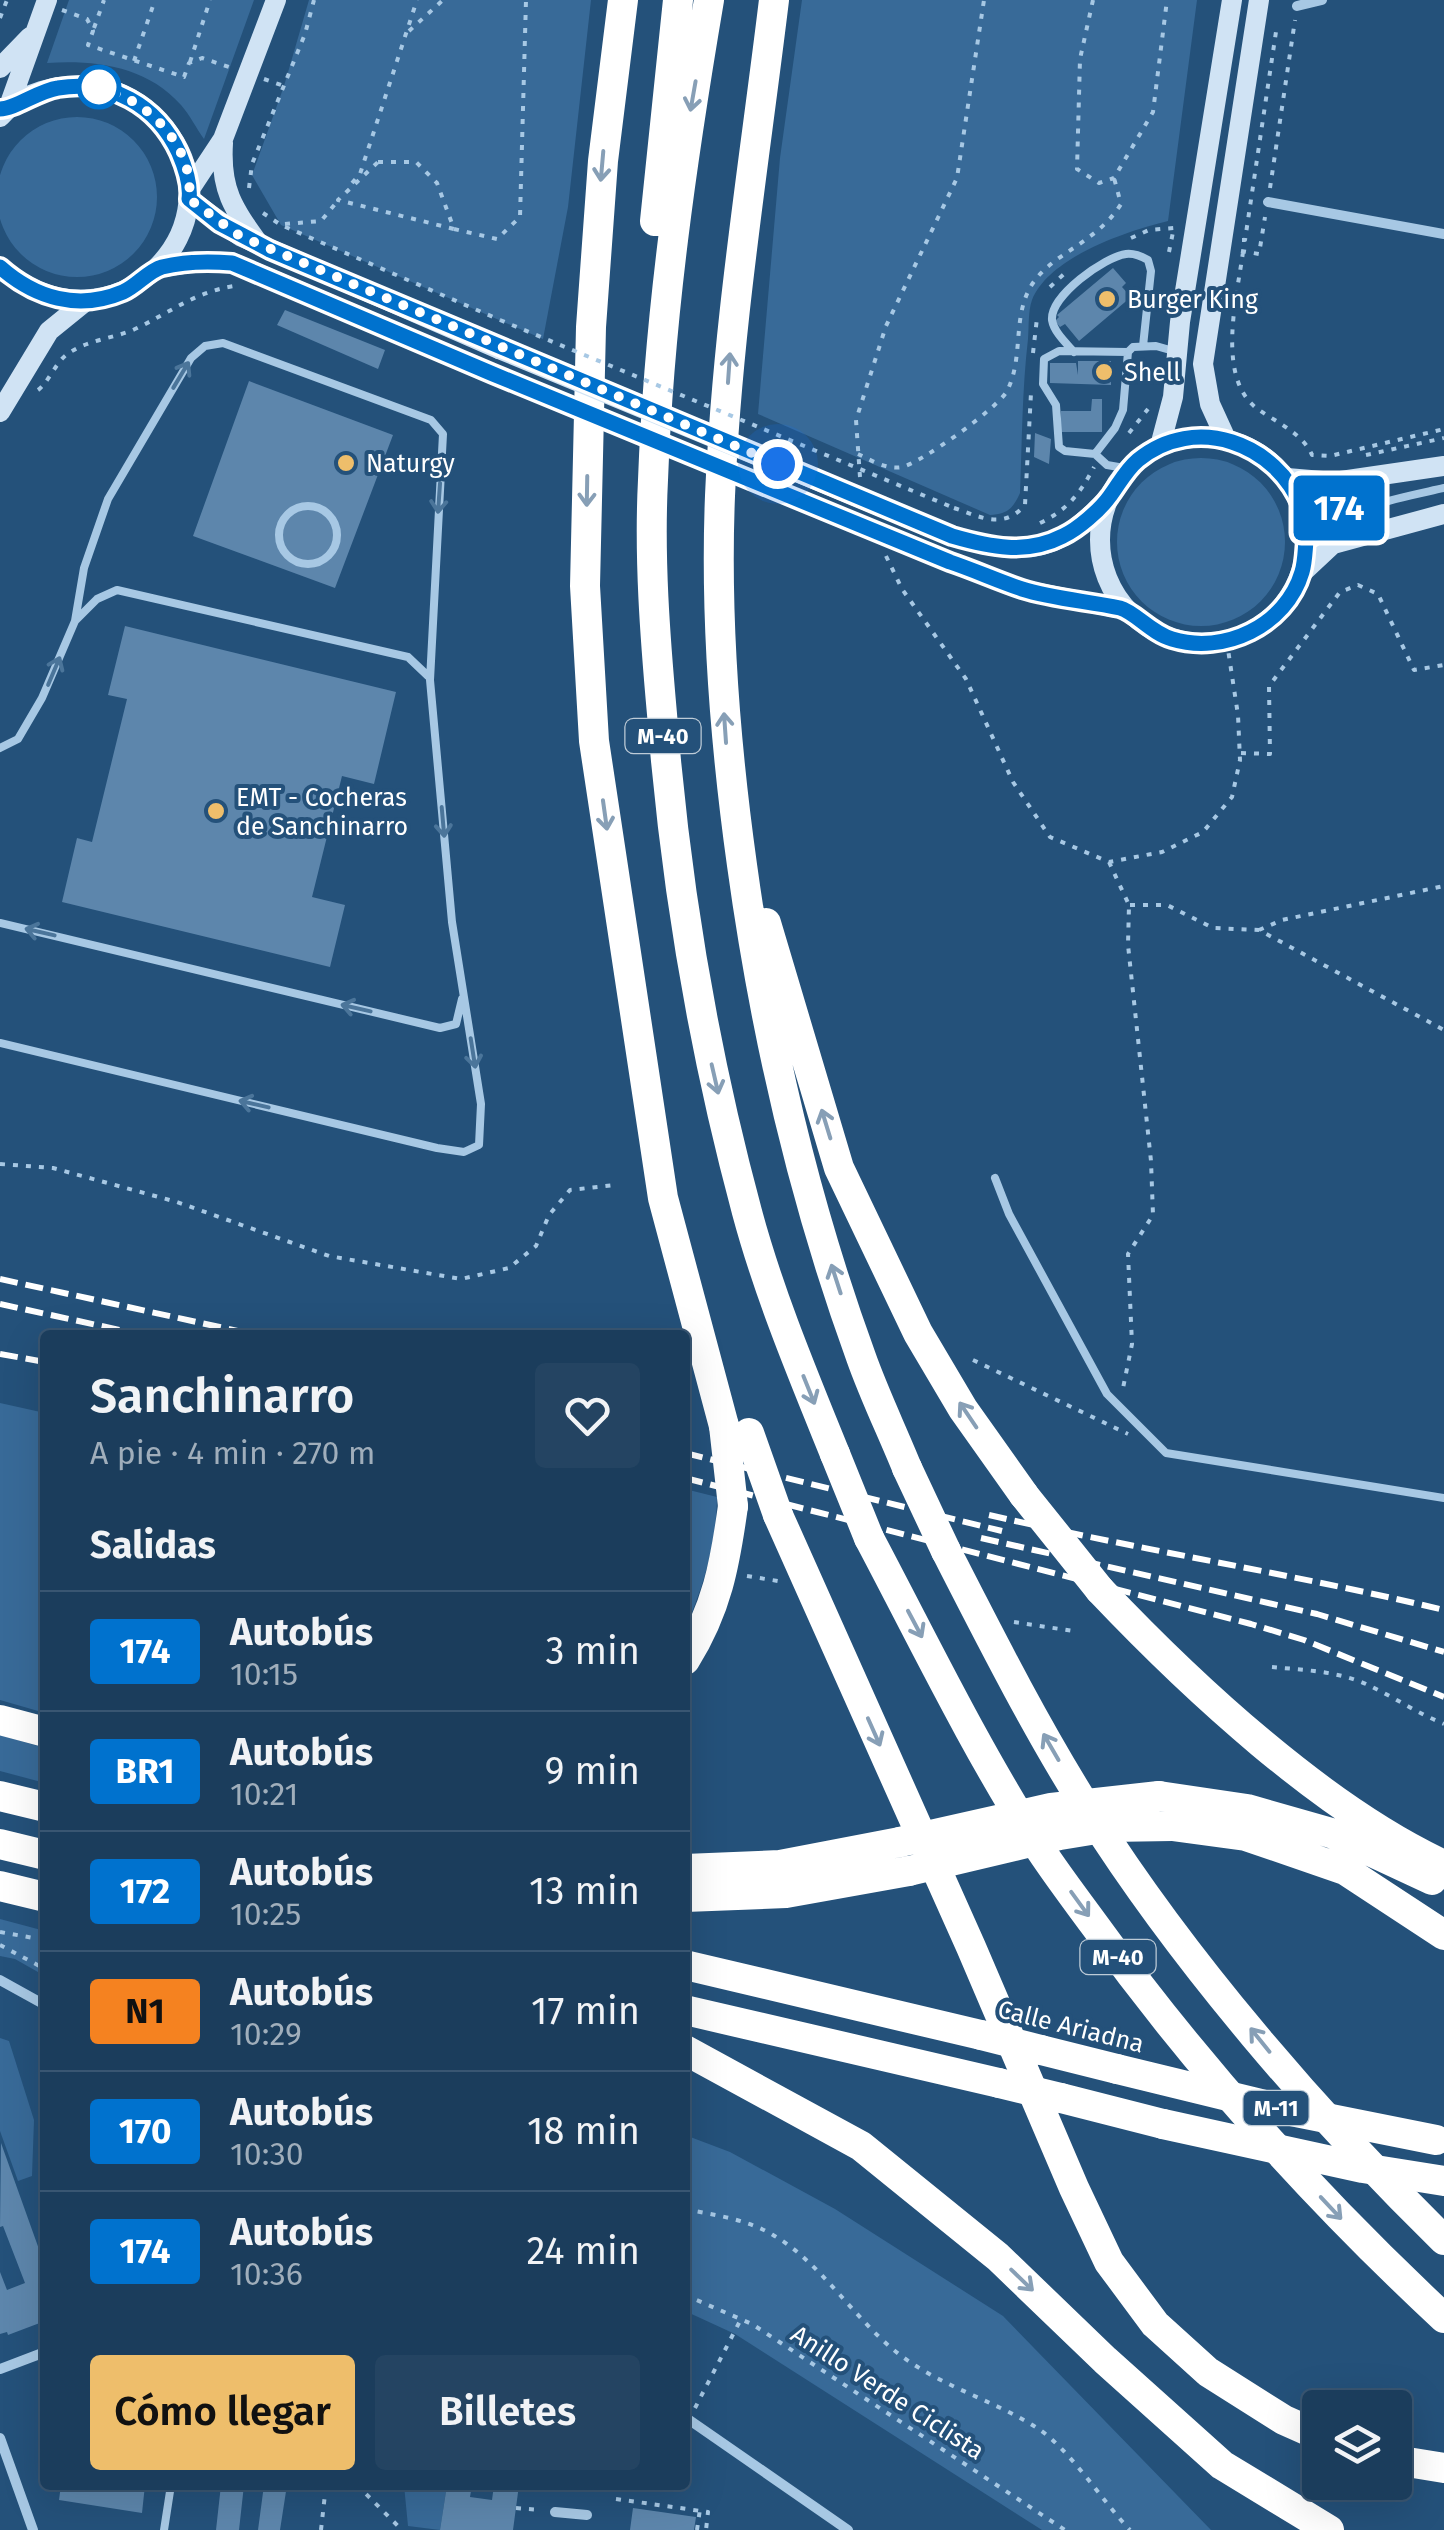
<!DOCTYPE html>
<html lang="es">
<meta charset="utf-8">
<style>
:root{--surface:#1b3d5c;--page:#244462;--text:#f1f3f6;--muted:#a0aebb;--line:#395672;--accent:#eebe6b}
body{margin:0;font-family:"Fira Sans",sans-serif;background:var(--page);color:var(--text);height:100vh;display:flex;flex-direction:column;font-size:38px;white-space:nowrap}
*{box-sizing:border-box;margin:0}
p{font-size:32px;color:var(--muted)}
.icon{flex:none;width:55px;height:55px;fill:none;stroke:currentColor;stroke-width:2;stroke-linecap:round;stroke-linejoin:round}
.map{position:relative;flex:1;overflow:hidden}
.sheet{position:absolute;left:40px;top:1330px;width:650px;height:1160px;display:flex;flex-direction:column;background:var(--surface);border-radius:10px;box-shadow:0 10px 40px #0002,0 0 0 2px var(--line)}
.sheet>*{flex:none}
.badge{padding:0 20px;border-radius:8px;font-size:35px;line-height:65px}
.controls{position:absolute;left:1302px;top:2390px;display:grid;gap:20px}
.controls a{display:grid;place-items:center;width:110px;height:110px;border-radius:10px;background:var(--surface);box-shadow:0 10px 40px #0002,0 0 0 2px var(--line);font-size:50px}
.you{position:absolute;width:50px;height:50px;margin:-25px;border:8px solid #fff;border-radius:50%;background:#1a73e8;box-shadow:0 0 0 15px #1a73e833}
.map>.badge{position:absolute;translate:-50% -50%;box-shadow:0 0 0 5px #fff}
h2{padding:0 50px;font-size:38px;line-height:90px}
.round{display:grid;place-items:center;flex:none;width:105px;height:105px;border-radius:10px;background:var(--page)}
.head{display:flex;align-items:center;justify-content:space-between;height:170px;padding:0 50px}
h1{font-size:48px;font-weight:600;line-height:75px}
.primary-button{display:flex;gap:20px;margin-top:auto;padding:20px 50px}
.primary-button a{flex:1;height:115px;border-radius:10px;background:var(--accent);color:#111;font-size:40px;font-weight:600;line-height:115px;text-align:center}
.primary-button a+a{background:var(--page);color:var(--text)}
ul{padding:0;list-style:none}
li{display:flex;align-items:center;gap:30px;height:120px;padding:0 50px;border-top:2px solid var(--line)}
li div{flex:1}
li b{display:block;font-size:38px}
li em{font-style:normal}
li .badge{min-width:110px;font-weight:700;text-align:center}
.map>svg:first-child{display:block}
.green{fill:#386a98}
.building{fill:#5d86ac}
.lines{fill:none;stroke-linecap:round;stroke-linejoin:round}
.path{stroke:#a7c8e4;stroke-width:4;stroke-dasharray:5 8;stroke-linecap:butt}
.lane{stroke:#a7c8e4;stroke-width:8}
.street{stroke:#a7c8e4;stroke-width:10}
.secondary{stroke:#d0e3f4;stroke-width:20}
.highway{stroke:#fff;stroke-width:30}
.rail{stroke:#fff;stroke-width:6;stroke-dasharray:18 8;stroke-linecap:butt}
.path-bridge{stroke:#a7c8e4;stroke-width:4;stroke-dasharray:5 8;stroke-linecap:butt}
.secondary-bridge{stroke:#d0e3f4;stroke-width:20}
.highway-bridge{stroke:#fff;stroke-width:30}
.oneway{stroke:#879fb6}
.oneway2{stroke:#4b759a}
.line-casing{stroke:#fff;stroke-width:22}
.line{stroke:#0072ce;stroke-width:15}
.walk{stroke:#fff;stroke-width:10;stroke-dasharray:0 18}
.stop-dot{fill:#fff;stroke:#0072ce;stroke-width:5}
.poi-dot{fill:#eebe6b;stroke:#24517a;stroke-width:4}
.labels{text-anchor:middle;stroke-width:8;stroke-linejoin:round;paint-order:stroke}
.shield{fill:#24517a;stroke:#bdcbd7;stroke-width:2.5}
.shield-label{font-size:22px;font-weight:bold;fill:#fff}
.poi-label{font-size:25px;fill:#fff;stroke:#24517a;text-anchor:start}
.street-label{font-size:25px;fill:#fff;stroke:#24517a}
</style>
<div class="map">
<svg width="1444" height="2530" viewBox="0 0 1444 2530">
<rect width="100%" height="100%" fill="#24517a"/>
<path class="green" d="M 69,0 L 254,0 L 204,139 C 196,128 190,115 181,105 C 146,66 96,60 47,63 Z
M 309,0 L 591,0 L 568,207 L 543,339 L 281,225 L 252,175 L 284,86 Z
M 802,0 L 1197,0 L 1168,221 C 1127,231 1049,257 1032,300 C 1028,311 1029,327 1028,339 C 1022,390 1022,442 1020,493 C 1013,509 1007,514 990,515 L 758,414 L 780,158 Z
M-3 197a80 80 0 1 1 160 0a80 80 0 1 1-160 0Z
M1117 542a84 84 0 1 1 168 0a84 84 0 1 1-168 0Z
M 0,1403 L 45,1413 L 45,1713 L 0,1700 Z
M 685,1489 L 717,1497 C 716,1545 704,1585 685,1629 Z
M 0,1735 L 45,1748 L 45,1783 L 0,1771 Z
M 0,1919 L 45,1931 L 45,1976 L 15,1959 L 0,1956 Z
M 0,2038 L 9,2041 L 34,2120 L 32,2176 L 18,2181 L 0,2131 Z
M 685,2135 L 730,2152 L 835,2209 L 1003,2316 L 1211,2530 L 1042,2530 L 735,2334 L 685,2311 Z
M 404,2485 L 447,2485 L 440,2530 L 408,2526 Z"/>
<path class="building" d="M 1113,268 L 1126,283 L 1122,287 L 1131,297 L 1079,341 L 1065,324 L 1060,327 L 1055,321 L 1059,317 L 1057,315 Z
M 285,310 L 385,350 L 378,369 L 277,325 Z
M 1078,361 L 1111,361 L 1111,385 L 1050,383 L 1050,363 L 1076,363 L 1078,375 Z
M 249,381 L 393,435 L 335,588 L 193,536 Z
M 1092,399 L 1102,399 L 1102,432 L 1061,432 L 1061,411 L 1091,411 Z
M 1035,433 L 1051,439 L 1049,464 L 1034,457 Z
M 125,626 L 396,692 L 374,784 L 342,776 L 312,897 L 345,905 L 330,967 L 62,902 L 77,838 L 92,842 L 127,699 L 108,695 Z
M 1,2143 L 45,2266 L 45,2321 L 8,2335 L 7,2332 L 0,2334 L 0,2272 L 7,2290 L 25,2283 L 3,2226 L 0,2227 Z
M 61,2485 L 145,2485 L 142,2513 L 59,2500 Z
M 221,2485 L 244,2485 L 239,2530 L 216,2530 Z
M 264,2485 L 287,2485 L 280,2530 L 258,2530 Z
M 447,2485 L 472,2485 L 470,2497 L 492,2500 L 494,2485 L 519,2485 L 513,2530 L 440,2530 Z
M 633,2508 L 696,2517 L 694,2530 L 630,2530 Z"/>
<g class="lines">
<path class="path" d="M 1093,0 L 1080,59 L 1077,169 L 1099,183 L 1114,178 L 1153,112 L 1167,0
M 62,10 L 87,19 L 93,31 L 88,45 L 184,77 L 189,63 L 202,58 L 232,68
M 0,18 L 7,0
M 94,28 L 104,0
M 409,31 L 443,0
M 134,61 L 155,0
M 190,62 L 210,0
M 264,79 L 284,86
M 378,162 L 416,162 L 437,183 L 454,229 L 338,200 Z
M 352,183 L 360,174 L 417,0
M 249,188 L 252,164 L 305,34 L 314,0
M 1270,188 L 1295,20
M 263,213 L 281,225 L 500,320
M 285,224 L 321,221 L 340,198
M 454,229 L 497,239 L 520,217 L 526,0
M 1131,238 L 1149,230 L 1174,228
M 1242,240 L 1245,240 L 1277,25
M 1241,251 L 1259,254 L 1265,217
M 1169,252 L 1173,232
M 1243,252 C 1237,297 1215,380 1259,410 C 1278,423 1303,434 1312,455 L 1330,456 L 1444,429
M 1050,287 L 1065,273
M 1033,353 L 1037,318
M 38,390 C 48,383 55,364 66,355 C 86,340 111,339 133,330 C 168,314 194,292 234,286
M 1129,433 L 1148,409
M 858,454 C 871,460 886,470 902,467 C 921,463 998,408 1007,391 C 1024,358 1012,318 1031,286 C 1051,253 1096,244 1121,204 L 1114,178
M 1366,455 L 1444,438
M 860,477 L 856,420 L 886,326 L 957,178 L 984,0
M 954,508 C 981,517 1003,530 1025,505 L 1031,393
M 1040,523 C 1067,510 1080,494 1094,467
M 886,556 L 902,589 L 966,679 L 1013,782 L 1050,837 L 1109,862 L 1162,852 L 1203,832 L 1232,797 L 1240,760 L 1238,715 L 1227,643
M 1241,753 L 1270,754 L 1269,686 L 1340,592 L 1358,585 L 1378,594 L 1414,670 L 1444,665
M 1109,862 L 1129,905 L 1128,945 L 1151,1161 L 1153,1215 L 1128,1254 L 1132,1344 L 1122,1393
M 1130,905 L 1167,905 L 1213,928 L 1259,930 L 1444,1030
M 1259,930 L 1282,920 L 1444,886
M 0,1164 L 53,1168 L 177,1202 L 329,1256 L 461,1279 L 509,1268 L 536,1246 L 549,1215 L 570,1190 L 615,1185
M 973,1360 L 1128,1434
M 685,1566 L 694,1568
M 747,1576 L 778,1581
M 1014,1622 L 1073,1631
M 1272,1667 C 1303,1670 1337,1671 1366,1684 C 1392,1696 1417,1713 1444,1724
M 0,1932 L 45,1940
M 0,1945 L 45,1969
M 685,2209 C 714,2215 747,2219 773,2235 C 819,2261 854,2318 895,2351 C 938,2386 992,2399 1037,2428 C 1069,2448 1102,2501 1130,2530
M 685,2295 L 752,2324 L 1065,2530
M 695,2408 L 741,2319
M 357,2485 L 402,2530
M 616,2499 L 708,2512 L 706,2530
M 516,2508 L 541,2510
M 321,2530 L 326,2485
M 697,2530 L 700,2509"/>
<path class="lane" d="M 1074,352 C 1066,343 1054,332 1052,320 C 1050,296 1104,257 1126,254 C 1134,253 1141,256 1148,260 L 1151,271 L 1143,346
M 1095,454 L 1065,451 L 1059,447 L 1056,405 L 1043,384 L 1044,359 L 1059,351 L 1128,352
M 1130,469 L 1107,465 L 1095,454 L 1115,428 L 1123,410 L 1128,352 L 1133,347 L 1156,346 L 1177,352
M279 535a29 29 0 1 1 58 0a29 29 0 1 1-58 0Z
M 1302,508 L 1356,507
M 1306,541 C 1350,506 1390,500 1444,488
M 75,621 L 97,599 L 117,590 L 408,657 L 428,676
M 0,748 L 18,739 L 42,698 L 75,621 L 84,568 L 108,499 L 191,358 L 205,346 L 223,343 L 431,420 L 443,434 L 430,680 L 452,922 L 481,1104 L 479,1145 L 464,1152 L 437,1148 L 0,1043
M 0,923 L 440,1028 L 456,1024 L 462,999
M 995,1178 L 1009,1214 L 1107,1394 L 1166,1453 L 1444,1498
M 164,2530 L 171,2485"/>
<path class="street" d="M 1297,6 L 1322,0
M 1268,202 L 1444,234
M 0,1980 L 45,2005
M 0,2369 L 45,2352
M 685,2417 L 848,2530
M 0,2438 L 33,2530
M 555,2512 L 587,2515"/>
<path class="secondary" d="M 0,68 L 30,37
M 9,106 L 47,0
M 0,117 C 21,92 59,83 91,86 C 120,89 145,104 163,126 C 246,223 113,364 0,267
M 223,143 C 220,190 233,208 259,244
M 190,189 L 223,139 L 276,0
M 189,199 L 240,236 L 499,349
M 157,268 L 195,262 L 233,263 L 493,374
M 0,412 L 49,331 L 86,301
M1100 540a103 103 0 1 1 206 0a103 103 0 1 1-206 0Z
M 1226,439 L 1210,404 L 1203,364 L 1259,0
M 1160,446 L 1173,397 L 1180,322 L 1232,0
M 1287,478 L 1334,482 L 1444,466
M 952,536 C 989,547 1030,557 1066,535 C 1081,526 1095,510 1108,499
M 950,562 L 1024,590 L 1127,610
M 1302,573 L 1333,544 L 1444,514"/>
<path class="highway" d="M 623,0 L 603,161 L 591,327 L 585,586 L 594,741 L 663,1198 L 724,1426
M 709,0 C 682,159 659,318 653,480 C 649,558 655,636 662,714 C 675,882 703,1049 747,1212 C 769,1294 803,1375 835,1454
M 774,0 C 754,165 727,330 720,496 C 715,619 725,743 742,865 C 765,1032 803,1198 861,1357 C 874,1394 892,1431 907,1468
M 655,221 L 678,0
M 766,923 L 839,1168 L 918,1333 L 963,1409 L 1024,1495
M 778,1515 L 971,1947 L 1074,2188 L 1109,2262 L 1155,2324 L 1208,2372 L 1284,2420 L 1320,2436
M 869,1538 C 923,1640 974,1746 1036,1843 C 1054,1871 1074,1897 1093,1923 C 1197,2067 1314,2197 1444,2318
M 946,1551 C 991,1639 1036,1728 1089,1812 C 1184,1962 1317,2116 1444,2240
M 1100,1590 C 1192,1687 1323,1809 1444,1865
M 685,1660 C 717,1609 725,1564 733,1506
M 0,1720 L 45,1732
M 0,1796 L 45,1807
M 1159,1796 L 1247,1809 L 1331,1833 L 1432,1880
M 1172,1826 L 1246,1836 L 1345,1870 L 1444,1935
M 0,1844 L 45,1855
M 685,1869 L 780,1865 L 900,1842
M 0,1886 L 45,1897
M 685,1897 L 786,1893 L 909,1871
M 685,1965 L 981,2035
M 685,2010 L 999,2083
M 685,2050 L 861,2146 L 998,2257 L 1105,2360 L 1222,2465 L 1329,2530
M 1041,2050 L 1117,2069
M 1061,2098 L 1163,2124
M 1395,2460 L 1444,2468"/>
<path class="rail" d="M 0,1279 L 256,1335
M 0,1304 L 143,1335
M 0,1354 L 45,1362
M 685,1453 L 1002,1531
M 685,1478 L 1251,1624 L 1304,1640 L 1444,1697
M 989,1515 C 1140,1550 1293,1574 1444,1610
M 981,1538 L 1317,1614 L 1444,1652"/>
<path class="path-bridge" d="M 500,320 L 954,508"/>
<path class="secondary-bridge" d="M 499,349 L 952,536
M 493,374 L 950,562"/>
<path class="highway-bridge" d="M 724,1426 L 733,1506
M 749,1433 L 778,1515
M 835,1454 L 869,1538
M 907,1468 L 946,1551
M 1024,1495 L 1100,1590
M 900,1842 L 1051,1808 L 1159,1796
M 909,1871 L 1060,1835 L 1109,1827 L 1172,1826
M 981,2035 L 1041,2050
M 1117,2069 L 1281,2109 L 1436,2140
M 999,2083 L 1061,2098
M 1163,2124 L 1363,2168 L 1444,2181"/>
</g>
<defs><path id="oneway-shaft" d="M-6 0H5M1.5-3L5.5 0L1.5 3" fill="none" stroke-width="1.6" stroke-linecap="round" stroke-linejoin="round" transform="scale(2.5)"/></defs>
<g class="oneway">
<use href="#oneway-shaft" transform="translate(693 96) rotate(100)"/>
<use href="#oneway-shaft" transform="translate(602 166) rotate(95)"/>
<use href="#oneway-shaft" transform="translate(729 368) rotate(-86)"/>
<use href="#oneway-shaft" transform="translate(587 491) rotate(91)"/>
<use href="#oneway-shaft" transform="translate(725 728) rotate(-94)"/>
<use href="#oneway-shaft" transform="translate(605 815) rotate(82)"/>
<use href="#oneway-shaft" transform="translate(715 1079) rotate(77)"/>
<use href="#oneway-shaft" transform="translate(826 1124) rotate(-107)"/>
<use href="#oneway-shaft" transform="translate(836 1279) rotate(-108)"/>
<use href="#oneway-shaft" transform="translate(809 1390) rotate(68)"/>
<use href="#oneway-shaft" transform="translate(968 1415) rotate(-124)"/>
<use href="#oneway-shaft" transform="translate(915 1624) rotate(62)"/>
<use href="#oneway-shaft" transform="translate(874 1732) rotate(66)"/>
<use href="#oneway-shaft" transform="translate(1051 1747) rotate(-120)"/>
<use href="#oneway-shaft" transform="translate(1080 1904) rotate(54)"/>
<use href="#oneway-shaft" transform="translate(1260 2040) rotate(-129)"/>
<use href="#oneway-shaft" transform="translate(1331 2208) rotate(47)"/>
<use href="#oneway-shaft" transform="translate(1022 2280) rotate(44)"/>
</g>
<g class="oneway2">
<use href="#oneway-shaft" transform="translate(181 375) rotate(-59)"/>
<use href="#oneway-shaft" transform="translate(439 498) rotate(94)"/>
<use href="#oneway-shaft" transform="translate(54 671) rotate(-67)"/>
<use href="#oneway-shaft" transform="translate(443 822) rotate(85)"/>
<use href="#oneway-shaft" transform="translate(40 932) rotate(-167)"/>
<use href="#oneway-shaft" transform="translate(356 1008) rotate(-167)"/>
<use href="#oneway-shaft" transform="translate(473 1053) rotate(81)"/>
<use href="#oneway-shaft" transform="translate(254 1104) rotate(-167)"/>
</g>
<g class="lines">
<g class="line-casing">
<path id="line" d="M 0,109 C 15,109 38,91 58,88 C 110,79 157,105 179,153 C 185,167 191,184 189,199 L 219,223 L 270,250 L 952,536 C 990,547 1026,555 1063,536 C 1078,529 1100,510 1110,496 C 1119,484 1126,470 1138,460 C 1195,413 1277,443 1302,508 L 1366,506 L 1338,518 L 1306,541 C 1305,551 1305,562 1302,572 C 1286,626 1224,655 1172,639 C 1151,633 1135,612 1120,608 C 1088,601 1054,599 1022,589 C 998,581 974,570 950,562 L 493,374 L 232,263 C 209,261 186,261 162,267 C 148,271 137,286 123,292 C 78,311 35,298 0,267"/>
</g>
<use href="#line" class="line"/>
<path class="walk" d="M 99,87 C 147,100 195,145 189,199 L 240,236 L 778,464"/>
</g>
<circle class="stop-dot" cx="99" cy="87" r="20"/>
<g class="poi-dot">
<circle cx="1107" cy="299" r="10"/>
<circle cx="1104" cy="372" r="10"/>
<circle cx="346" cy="463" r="10"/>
<circle cx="216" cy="811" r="10"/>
</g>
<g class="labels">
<g class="shield">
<rect x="625.5" y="719" width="75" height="34" rx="8"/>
<rect x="1080.5" y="1940" width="75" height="34" rx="8"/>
<rect x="1243.5" y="2091" width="65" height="34" rx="8"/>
</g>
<g class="shield-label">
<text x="663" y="744">M-40</text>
<text x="1118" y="1965">M-40</text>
<text x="1276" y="2116">M-11</text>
</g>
<g class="poi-label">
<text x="1127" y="308">Burger King</text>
<text x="1124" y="381">Shell</text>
<text x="366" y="472">Naturgy</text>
<text x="236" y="806">EMT - Cocheras<tspan x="236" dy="29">de Sanchinarro</tspan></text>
</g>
<g class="street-label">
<text transform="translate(1071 2026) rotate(14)" y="9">Calle Ariadna</text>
<text transform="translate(888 2392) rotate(33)" y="9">Anillo Verde Ciclista</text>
</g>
</g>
</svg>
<div class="controls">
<a><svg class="icon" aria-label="layers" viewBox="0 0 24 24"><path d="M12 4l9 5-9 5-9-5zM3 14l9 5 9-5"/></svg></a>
</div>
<div class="you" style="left:778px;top:464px"></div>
<b class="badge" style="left:1339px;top:508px;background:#0072ce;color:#fff">174</b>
<section class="sheet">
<div class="head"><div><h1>Sanchinarro</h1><p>A pie · 4 min · 270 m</p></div><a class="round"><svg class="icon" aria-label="heart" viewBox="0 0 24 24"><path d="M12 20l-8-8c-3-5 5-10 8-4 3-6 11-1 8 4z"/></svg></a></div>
<h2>Salidas</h2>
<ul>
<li><span class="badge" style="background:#0072ce;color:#fff">174</span><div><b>Autobús</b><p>10:15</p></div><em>3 min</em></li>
<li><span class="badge" style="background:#0072ce;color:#fff">BR1</span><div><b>Autobús</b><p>10:21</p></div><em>9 min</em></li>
<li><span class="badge" style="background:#0072ce;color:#fff">172</span><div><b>Autobús</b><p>10:25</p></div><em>13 min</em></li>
<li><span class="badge" style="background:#f58220;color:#111">N1</span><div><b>Autobús</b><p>10:29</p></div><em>17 min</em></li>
<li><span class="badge" style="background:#0072ce;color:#fff">170</span><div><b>Autobús</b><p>10:30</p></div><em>18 min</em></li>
<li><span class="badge" style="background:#0072ce;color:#fff">174</span><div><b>Autobús</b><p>10:36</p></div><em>24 min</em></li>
</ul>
<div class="primary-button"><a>Cómo llegar</a><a>Billetes</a></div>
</section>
</div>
